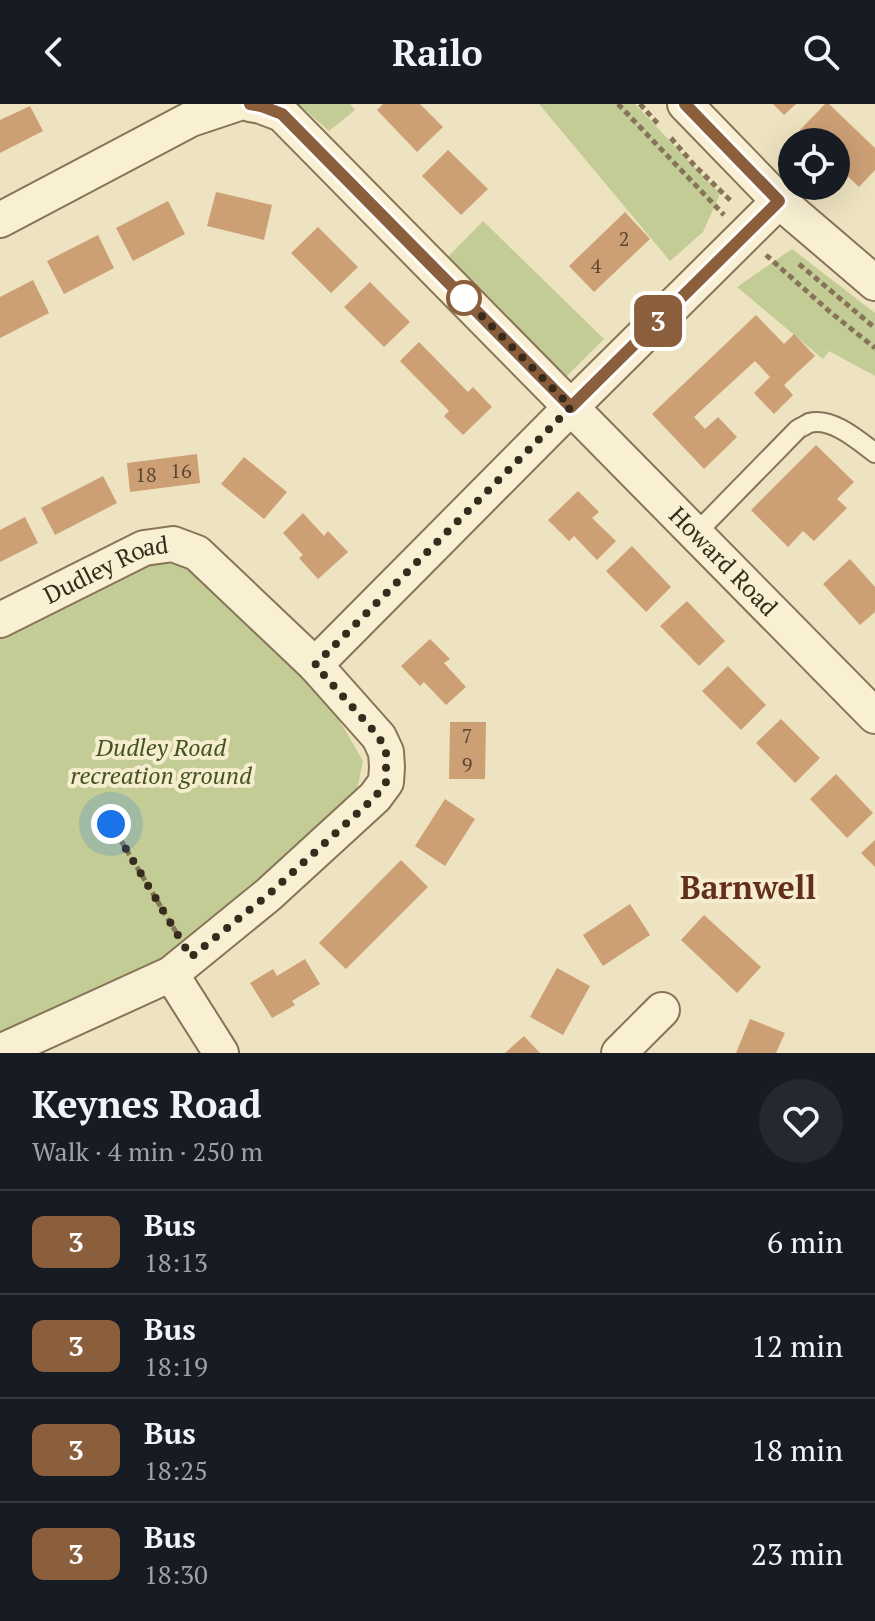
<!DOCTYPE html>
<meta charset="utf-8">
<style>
:root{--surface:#171b24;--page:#242831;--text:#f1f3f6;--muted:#9ea1a6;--line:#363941}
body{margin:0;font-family:"PT Serif",serif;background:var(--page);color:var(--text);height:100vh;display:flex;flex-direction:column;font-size:30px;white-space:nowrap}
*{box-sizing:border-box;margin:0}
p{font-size:26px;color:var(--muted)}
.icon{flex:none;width:44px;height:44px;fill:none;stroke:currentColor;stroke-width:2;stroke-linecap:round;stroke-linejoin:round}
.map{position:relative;height:949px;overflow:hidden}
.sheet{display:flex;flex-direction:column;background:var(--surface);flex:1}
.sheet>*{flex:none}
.badge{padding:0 16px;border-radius:12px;font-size:28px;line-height:52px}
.controls{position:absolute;left:778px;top:24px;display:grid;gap:16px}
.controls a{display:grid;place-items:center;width:72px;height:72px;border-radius:50%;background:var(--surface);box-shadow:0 8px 32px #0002;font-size:40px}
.you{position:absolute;width:40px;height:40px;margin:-20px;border:6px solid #fff;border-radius:50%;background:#1a73e8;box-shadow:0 0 0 12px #1a73e833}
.map>.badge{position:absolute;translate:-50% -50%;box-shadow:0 0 0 4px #fff}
.round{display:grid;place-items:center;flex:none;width:84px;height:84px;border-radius:42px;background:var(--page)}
.overview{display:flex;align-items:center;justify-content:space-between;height:136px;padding:0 32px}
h1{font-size:38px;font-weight:700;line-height:60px}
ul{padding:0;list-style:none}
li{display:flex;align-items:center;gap:24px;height:104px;padding:0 32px;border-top:2px solid var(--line)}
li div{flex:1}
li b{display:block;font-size:30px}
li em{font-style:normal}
li .badge{min-width:88px;font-weight:700;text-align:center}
header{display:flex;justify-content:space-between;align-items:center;height:104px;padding:0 32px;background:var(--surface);font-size:36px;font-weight:700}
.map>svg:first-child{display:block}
.green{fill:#c2cc94}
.building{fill:#cd9f75}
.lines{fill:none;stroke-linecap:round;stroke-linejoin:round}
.service-casing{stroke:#877458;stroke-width:22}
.minor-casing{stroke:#877458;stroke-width:38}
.path{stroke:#877458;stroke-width:5;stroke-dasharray:6 4;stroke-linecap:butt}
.service{stroke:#f9f0d3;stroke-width:18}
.minor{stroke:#f9f0d3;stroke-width:34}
.line-casing{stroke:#fff;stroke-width:18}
.line{stroke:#8b5e3c;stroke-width:12}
.walk{stroke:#362b1c;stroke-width:8;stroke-dasharray:0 14.4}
.stop-dot{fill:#fff;stroke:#8b5e3c;stroke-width:4}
.labels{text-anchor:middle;stroke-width:8;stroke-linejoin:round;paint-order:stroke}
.number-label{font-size:20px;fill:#5c4832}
.street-label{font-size:24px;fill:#362b1c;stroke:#f6edcf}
.park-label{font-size:24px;font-style:italic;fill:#445323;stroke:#f6edcf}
.district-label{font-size:32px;font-weight:bold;fill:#632f1b;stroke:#f6edcf}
</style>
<header><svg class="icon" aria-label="back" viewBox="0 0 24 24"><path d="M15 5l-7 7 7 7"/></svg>Railo<svg class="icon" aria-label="search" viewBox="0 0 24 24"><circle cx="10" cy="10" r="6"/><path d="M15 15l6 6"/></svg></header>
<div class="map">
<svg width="875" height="949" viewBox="0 0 875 949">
<rect width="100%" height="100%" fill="#eee3c0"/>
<path class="green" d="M 298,0 L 350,0 L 355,6 L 329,27 Z
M 539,0 L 635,0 L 720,90 L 703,128 L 670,157 Z
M 483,117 L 604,235 L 566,273 L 446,155 Z
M 792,145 L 875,209 L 875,272 L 829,247 L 823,255 L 737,183 Z
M 162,453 L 184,455 L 282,551 L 337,612 L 363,657 L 355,696 L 169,855 L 0,941 L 0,533 Z"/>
<path class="building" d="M 383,0 L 420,0 L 443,23 L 417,48 L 377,6 Z
M 773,0 L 796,0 L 784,11 Z
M 825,0 L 829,0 L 875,44 L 875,66 L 859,83 L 836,61 L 836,38 L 812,38 L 800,26 Z
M 30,2 L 43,27 L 0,49 L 0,16 Z
M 448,46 L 488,85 L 461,111 L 422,72 Z
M 216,88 L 272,101 L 264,136 L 207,122 Z
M 168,97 L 185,130 L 133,157 L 116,124 Z
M 625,108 L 650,135 L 594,188 L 569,162 Z
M 318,123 L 358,163 L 331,189 L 291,149 Z
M 98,131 L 114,164 L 64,190 L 47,157 Z
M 33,176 L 49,209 L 0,234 L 0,193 Z
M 370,178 L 410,218 L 384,243 L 344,203 Z
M 756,211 L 784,240 L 794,230 L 815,252 L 784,281 L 793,291 L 774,310 L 754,289 L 770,273 L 755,257 L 694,313 L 705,325 L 718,313 L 737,333 L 704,365 L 652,310 Z
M 419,238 L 468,288 L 473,283 L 492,303 L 463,331 L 444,312 L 449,307 L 400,257 Z
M 816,341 L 854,378 L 837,395 L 847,404 L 814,437 L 803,427 L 788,443 L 751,406 Z
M 197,350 L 200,379 L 130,388 L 127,359 Z
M 244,353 L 287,388 L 264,415 L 221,380 Z
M 103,372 L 117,399 L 55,431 L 41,404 Z
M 578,387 L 599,408 L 592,414 L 616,437 L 597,456 L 574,432 L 569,437 L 548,416 Z
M 303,409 L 324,432 L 328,427 L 348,448 L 318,475 L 299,454 L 303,451 L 283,429 Z
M 25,413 L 38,439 L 0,458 L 0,426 Z
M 632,442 L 671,483 L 646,508 L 606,467 Z
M 850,455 L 875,483 L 875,508 L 860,521 L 823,480 Z
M 687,497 L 725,537 L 699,562 L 660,522 Z
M 430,535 L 450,555 L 444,559 L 466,583 L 446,601 L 424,578 L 420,582 L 401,562 Z
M 728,562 L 766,601 L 741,626 L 702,587 Z
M 781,615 L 820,654 L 795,679 L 756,639 Z
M 450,618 L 486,618 L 485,675 L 449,675 Z
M 836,670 L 873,709 L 847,734 L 810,695 Z
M 445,695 L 475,715 L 445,762 L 415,742 Z
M 875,736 L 875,763 L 861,749 Z
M 401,756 L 428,783 L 346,865 L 319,839 Z
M 630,800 L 650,831 L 603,862 L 583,831 Z
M 704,811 L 761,863 L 737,889 L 681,836 Z
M 305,855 L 320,880 L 292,897 L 295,901 L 272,914 L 250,879 L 273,865 L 277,872 Z
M 557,864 L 590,882 L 563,931 L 530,913 Z
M 750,915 L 785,929 L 776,949 L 736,949 Z
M 524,932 L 540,949 L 505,949 Z"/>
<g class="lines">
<g class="service-casing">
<path id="service" d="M 698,431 L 706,419 L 797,326 C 797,325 808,320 809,319 C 832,313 858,336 875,349"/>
</g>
<g class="minor-casing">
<g id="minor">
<path id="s1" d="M 250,0 L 261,2 L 282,10 L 875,612"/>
<path d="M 685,0 L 779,97 L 875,179"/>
<path d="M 0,116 L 191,15 L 236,0"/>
<path id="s2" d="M 0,516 L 144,444 L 173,440 L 197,449 L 315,561 L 379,633 L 386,648 L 387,663 L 386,678 L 375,693 L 268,791 L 171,870 L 0,948"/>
<path d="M 315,561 L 571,303 L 779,97"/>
<path d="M 171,870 L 221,949"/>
<path d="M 619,949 L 662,906"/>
</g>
</g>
<path class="path" d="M 618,0 L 724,111
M 640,0 L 659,21
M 671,34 L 695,62 L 733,99
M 766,151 L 829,207 L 875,244
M 799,160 L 875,224
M 111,720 L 176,828"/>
<use href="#service" class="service"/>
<use href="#minor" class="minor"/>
</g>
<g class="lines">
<g class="line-casing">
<path id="line" d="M 250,0 L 261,2 L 282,10 L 571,303 L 779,97 L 685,0"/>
</g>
<use href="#line" class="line"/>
<path class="walk" d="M 111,720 L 191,853 L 268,791 L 375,693 L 386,678 L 386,648 L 379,633 L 315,561 L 571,303 L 464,194"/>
</g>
<circle class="stop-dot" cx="464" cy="194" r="16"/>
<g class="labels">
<g class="number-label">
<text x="624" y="142">2</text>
<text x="596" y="169">4</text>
<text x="181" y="374">16</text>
<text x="146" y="378">18</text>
<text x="467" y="639">7</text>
<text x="467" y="668">9</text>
</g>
<g class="street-label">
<text dy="8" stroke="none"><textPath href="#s1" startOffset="662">Howard Road</textPath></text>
<text dy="8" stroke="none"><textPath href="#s2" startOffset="118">Dudley Road</textPath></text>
</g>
<g class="park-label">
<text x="161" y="652">Dudley Road<tspan x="161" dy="28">recreation ground</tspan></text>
</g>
<g class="district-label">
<text x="748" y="795">Barnwell</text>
</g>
</g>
</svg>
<div class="controls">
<a><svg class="icon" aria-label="locate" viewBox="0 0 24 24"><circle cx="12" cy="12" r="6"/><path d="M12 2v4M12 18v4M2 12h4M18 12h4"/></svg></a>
</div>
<div class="you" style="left:111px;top:720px"></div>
<b class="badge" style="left:658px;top:217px;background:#8b5e3c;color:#fff">3</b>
</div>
<section class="sheet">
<div class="overview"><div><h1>Keynes Road</h1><p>Walk · 4 min · 250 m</p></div><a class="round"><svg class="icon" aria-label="heart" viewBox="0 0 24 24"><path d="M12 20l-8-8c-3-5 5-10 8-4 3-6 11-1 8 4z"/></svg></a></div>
<ul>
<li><span class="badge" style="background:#8b5e3c;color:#fff">3</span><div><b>Bus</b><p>18:13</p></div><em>6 min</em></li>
<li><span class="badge" style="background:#8b5e3c;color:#fff">3</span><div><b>Bus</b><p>18:19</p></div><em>12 min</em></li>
<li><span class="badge" style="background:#8b5e3c;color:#fff">3</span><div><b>Bus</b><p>18:25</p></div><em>18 min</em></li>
<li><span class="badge" style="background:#8b5e3c;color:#fff">3</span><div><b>Bus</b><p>18:30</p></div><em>23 min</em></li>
</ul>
</section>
